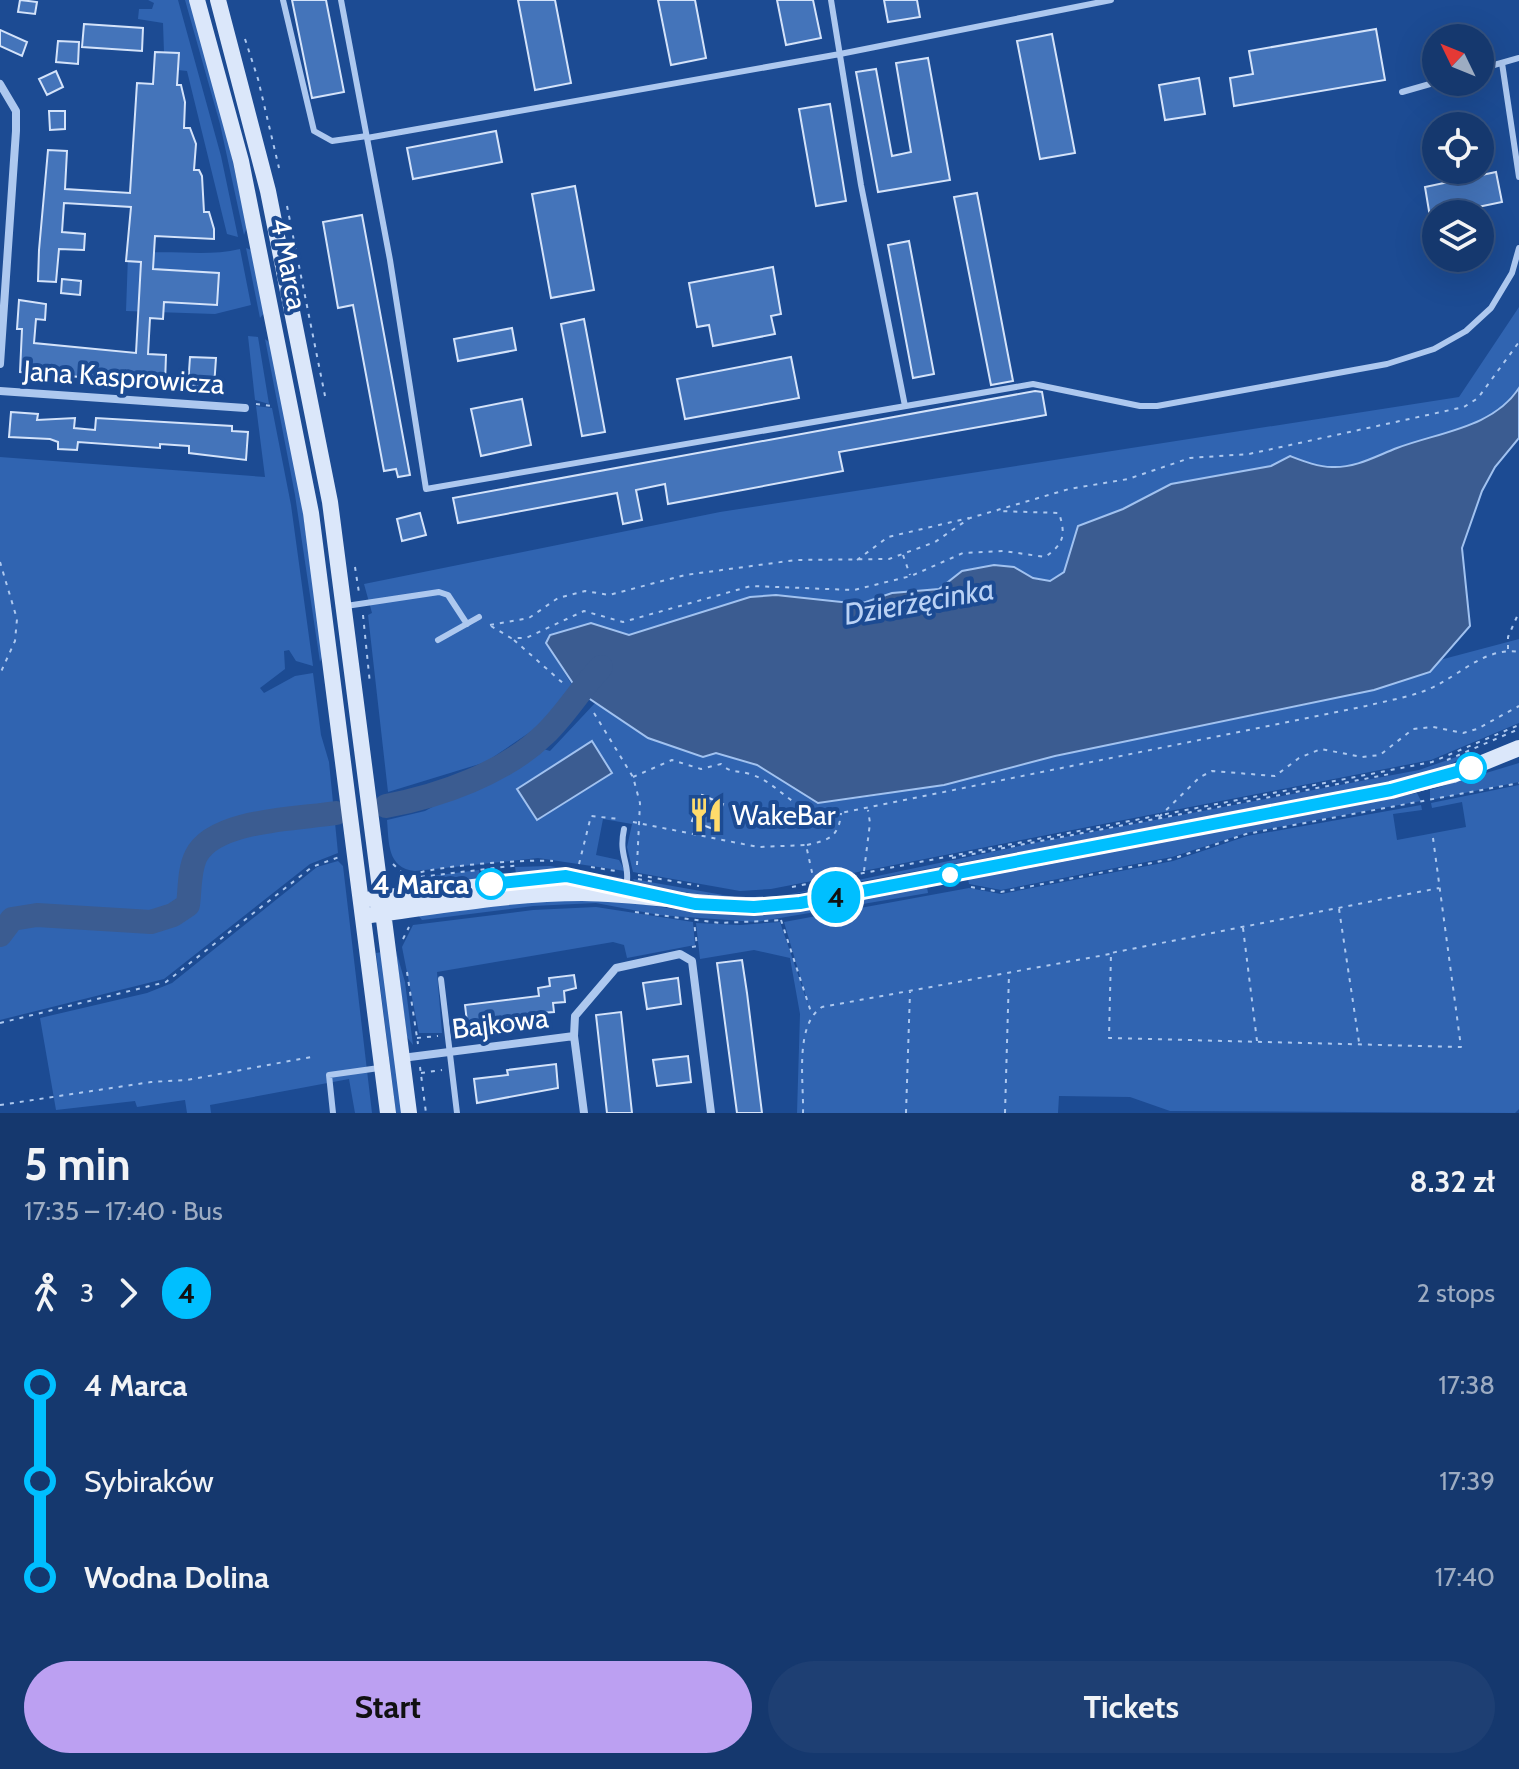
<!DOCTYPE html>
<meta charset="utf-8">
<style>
:root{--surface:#15386e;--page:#1e3f73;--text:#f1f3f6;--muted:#9dacc2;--line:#345281;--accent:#bca0f2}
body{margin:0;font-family:Cabin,sans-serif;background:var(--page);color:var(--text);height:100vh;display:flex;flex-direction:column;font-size:30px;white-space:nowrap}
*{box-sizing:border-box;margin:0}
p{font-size:26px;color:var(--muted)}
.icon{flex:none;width:44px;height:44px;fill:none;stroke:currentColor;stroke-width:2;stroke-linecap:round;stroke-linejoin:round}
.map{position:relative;height:1113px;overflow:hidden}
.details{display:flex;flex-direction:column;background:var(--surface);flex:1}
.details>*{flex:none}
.badge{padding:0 16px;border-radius:26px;font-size:28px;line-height:52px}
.needle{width:52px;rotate:313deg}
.fabs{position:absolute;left:1422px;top:24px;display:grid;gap:16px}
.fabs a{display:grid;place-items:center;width:72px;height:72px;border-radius:50%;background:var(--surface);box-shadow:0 8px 32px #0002,0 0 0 2px var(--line);font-size:40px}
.map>.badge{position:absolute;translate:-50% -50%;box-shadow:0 0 0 4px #fff}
.legs{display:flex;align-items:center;gap:12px;height:88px;padding:0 24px;font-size:26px}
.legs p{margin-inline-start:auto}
.head{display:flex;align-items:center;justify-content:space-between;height:136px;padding:0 24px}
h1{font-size:44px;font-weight:700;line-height:60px}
.primary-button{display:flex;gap:16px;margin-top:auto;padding:16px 24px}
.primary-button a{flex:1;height:92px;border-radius:48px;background:var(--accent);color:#111;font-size:32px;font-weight:700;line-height:92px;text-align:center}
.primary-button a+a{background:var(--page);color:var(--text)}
ul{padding:0 24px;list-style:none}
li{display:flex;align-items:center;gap:28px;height:96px;font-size:30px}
li i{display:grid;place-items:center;width:12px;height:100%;margin:0 10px;background:currentColor}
li i::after{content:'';width:20px;height:20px;margin:-10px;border:6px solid;border-radius:50%;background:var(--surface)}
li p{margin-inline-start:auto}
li:first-child i{background:linear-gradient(#0000 50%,currentColor 0)}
li:last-child i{background:linear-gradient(currentColor 50%,#0000 0)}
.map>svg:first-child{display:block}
.green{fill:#3064b1}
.water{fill:#3b5c91;stroke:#a1c2f0;stroke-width:2}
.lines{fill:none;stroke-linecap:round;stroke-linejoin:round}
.river{stroke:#3b5c91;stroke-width:24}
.building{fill:#4474ba;stroke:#d4e3fa;stroke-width:2}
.path{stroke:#adc8ef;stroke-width:2;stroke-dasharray:4 6;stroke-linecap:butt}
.lane{stroke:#adc8ef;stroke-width:6}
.street{stroke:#adc8ef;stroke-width:8}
.secondary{stroke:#dbe7fa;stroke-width:16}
.line-1-casing{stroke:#fff;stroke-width:18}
.line-1{stroke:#00bfff;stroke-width:12}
.stop-1-dot{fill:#fff;stroke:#00bfff;stroke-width:4}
.labels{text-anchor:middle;stroke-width:8;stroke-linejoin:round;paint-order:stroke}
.street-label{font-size:28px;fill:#fff;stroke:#1c4b93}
.poi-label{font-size:28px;fill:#fff;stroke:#1c4b93;text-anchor:start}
.stop-label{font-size:28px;font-weight:bold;fill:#fff;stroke:#1c4b93;text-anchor:end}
.water-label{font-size:30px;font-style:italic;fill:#bad2f5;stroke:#1c4b93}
</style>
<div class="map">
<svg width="1519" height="1113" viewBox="0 0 1519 1113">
<rect width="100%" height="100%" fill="#1c4b93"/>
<path class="green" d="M 148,0 L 178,0 L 221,156 L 238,237 L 227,234 L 187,71 L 178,70 L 178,53 L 164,53 L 163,23 L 138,19 L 139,9 L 152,9 L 154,3 Z
M 185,0 L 189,0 L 194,14 L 228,140 L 247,227 L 244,235 L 220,124 Z
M 246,248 L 251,250 L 264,313 L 260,318 Z
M 240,249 L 251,305 L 215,314 L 126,311 L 128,255 C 166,248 203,258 240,249 Z
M 1519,307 L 1519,388 C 1493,428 1439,432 1397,448 C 1376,456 1356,468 1332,467 C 1318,467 1303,461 1290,456 L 1271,466 L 1171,484 L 1123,509 L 1079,526 L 1064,572 L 1050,581 L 1033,578 L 1014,567 L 962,571 L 939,589 L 892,593 L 860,604 L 776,595 L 750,597 L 629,635 L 591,623 L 546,643 L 572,685 L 542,724 L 486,762 L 388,792 L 368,615 L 372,613 L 364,584 L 720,512 L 1459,397 Z
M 248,336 L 258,337 L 269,404 L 255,400 Z
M 265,339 L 270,343 L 300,492 L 323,654 L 320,662 L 295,495 Z
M 256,406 L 272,408 L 291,505 L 313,666 L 296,661 L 289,650 L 284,651 L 285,669 L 260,688 L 264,693 L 295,676 L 313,673 L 321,735 L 329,762 L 338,853 L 310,864 L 164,979 L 0,1020 L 0,457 L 265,477 Z
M 1519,639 L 1519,723 L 1431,760 L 771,889 L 740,891 L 633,872 L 627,847 L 632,824 L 603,819 L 596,855 L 619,860 L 625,871 L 538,858 L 415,871 C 387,868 389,843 387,820 L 425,811 L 540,748 L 550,751 L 596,702 L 648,738 L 703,757 L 716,753 L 757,766 L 818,803 C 916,794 1008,766 1104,746 C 1212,722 1324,706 1430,672 L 1436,661 Z
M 1459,756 L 1463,757 L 1436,773 L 1414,778 L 772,898 L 1044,841 L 1419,770 Z
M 1519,763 L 1519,782 L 1430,800 L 1430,790 Z
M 1519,785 L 1519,1109 L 1515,1113 L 1170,1111 L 1130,1097 L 1059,1096 L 1058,1113 L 797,1113 L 800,1014 L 790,958 L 754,950 L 700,959 L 696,923 L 740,925 L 780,922 L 809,1007 L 784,922 L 969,888 L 1001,894 L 1173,861 L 1247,836 L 1421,805 L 1422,810 L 1393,814 L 1397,840 L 1466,827 L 1462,802 L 1432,808 L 1431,803 Z
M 1417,793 L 1421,801 L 1246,833 L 1172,857 L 1001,890 L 969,884 L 968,879 Z
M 338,861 L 343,866 L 372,1113 L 355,1113 L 349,1079 L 210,1105 L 211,1113 L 187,1113 L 185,1100 L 137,1107 L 135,1101 L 56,1110 L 40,1018 L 147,993 L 172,983 L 317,867 Z
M 550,866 L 623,878 L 618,882 L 561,871 L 516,874 L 515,867 Z
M 479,870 L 480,878 L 413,886 L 416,878 Z
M 633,879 L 740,898 L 639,888 Z
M 927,887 L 928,893 L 756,922 L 659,915 L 596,903 L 533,906 L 422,920 L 417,914 L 531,900 L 606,899 L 688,911 L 778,913 Z
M 596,907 L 693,922 L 695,945 L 627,958 L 624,945 L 613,942 L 437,972 L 442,1033 L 419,1033 L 402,947 L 413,925 L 533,910 Z
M 396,951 L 405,982 L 413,1045 L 407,1037 Z
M 382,952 L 402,1113 L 396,1113 L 376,953 Z"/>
<path class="water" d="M 1519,388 L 1519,438 L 1495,467 L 1482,491 L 1462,548 L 1470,626 L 1430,672 L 1374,690 L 1055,756 L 944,785 L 818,803 L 757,765 L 716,753 L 703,757 L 648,738 L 578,691 L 546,643 L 550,635 L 591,623 L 629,635 L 750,597 L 776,595 L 860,604 L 892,593 L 939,589 L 962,571 L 994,565 L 1014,567 L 1033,578 L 1050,581 L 1064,572 L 1078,526 L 1123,509 L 1171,484 L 1271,466 L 1290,456 C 1303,461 1318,467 1332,467 C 1356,468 1376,456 1397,448 C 1439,432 1493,428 1519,388 Z
M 592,741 L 612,773 L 537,820 L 517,789 Z"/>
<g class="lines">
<path class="river" d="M 386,806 C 440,796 505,773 545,734 C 566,714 581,688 601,667
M 0,935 L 12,919 L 37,915 L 151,922 L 173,915 L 188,905 C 190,890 189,870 196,856 C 214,819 299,819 336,813"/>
</g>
<path class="building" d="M 20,0 L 37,2 L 35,14 L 18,12 Z
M 292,0 L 326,0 L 344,92 L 312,98 Z
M 518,0 L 555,0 L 571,83 L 535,90 Z
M 658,0 L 695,0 L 706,58 L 671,65 Z
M 777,0 L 813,0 L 821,38 L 786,45 Z
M 884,0 L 917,0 L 920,17 L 888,22 Z
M 84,24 L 143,28 L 142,51 L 82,47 Z
M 1376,29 L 1385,80 L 1234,106 L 1230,78 L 1253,74 L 1249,51 Z
M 0,30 L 27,42 L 22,56 L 0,46 Z
M 1052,34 L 1075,153 L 1040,159 L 1017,41 Z
M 58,41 L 79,42 L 78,64 L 56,62 Z
M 155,52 L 179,53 L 177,85 L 181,85 L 185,102 L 184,128 L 190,128 L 196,144 L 194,170 L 199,170 L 202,176 L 204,212 L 209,212 L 214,229 L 214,239 L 155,236 L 153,269 L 219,273 L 217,305 L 164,302 L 163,319 L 150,318 L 148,354 L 166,355 L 165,384 L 20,372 L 22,329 L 17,329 L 19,300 L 46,304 L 45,320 L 36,319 L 34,343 L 136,353 L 141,262 L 126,261 L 131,207 L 64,203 L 62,232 L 85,234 L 84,250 L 59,249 L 56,282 L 38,281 L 39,250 L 48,150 L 67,151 L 65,189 L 130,193 L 137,83 L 153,84 Z
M 928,58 L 950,180 L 878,192 L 856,72 L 876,69 L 892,156 L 911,152 L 896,63 Z
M 56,71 L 63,87 L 47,95 L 39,79 Z
M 1199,78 L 1205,114 L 1165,120 L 1159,85 Z
M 830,104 L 846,201 L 816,206 L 799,109 Z
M 49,111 L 65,111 L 65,129 L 50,130 Z
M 496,131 L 502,162 L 413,179 L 407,148 Z
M 1496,172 L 1502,202 L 1430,217 L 1425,187 Z
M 575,186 L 594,290 L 551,298 L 532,194 Z
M 977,193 L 1013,381 L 991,385 L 954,197 Z
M 362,215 L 410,475 L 398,477 L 396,469 L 384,471 L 353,305 L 338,308 L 323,222 Z
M 909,241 L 934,374 L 913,378 L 888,245 Z
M 773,267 L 781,314 L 771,316 L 775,334 L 713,346 L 709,325 L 697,327 L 689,283 Z
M 62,279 L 81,281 L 80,295 L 61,293 Z
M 584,319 L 605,432 L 582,436 L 561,324 Z
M 512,328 L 516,350 L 458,361 L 454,339 Z
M 190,357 L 216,358 L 214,387 L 188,386 Z
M 791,357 L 799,398 L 685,419 L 677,379 Z
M 1035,391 L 1042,392 L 1046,415 L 839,452 L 843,471 L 668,504 L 665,484 L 636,490 L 642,520 L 623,524 L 617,493 L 458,523 L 453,498 Z
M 522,399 L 531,445 L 481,456 L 471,409 Z
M 11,412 L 38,414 L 37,420 L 75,418 L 74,428 L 95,430 L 96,418 L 232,426 L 232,431 L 248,432 L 246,460 L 189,453 L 189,446 L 160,444 L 160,448 L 78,442 L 77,450 L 58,449 L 58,442 L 50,439 L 9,437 Z
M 420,513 L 426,535 L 402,541 L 397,519 Z
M 702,795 L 723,804 L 713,829 L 692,821 Z
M 742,960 L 747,993 L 762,1113 L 737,1113 L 717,963 Z
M 574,975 L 576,988 L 564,991 L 565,1002 L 553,1003 L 554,1012 L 541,1013 L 542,1021 L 468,1030 L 465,1005 L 539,996 L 538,988 L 550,986 L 549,978 Z
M 678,978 L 681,1004 L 647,1009 L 643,983 Z
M 621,1012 L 632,1113 L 607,1113 L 596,1015 Z
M 688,1056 L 691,1082 L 657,1086 L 653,1060 Z
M 556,1064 L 558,1088 L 477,1103 L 474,1079 L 508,1075 L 507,1070 Z"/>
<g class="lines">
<path class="path" d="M 245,39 L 258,79 L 279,168
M 287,206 L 325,396
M 256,404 L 273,406
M 903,555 L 910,575
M 857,560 L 888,537 L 969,518
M 0,562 L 17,619 L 15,641 L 0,674
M 355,567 L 359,593
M 363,615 L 370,684
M 490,625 L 529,618 L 558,598 L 585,591 L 609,595 L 685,575 L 796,560 L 889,559 L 935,542 L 970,518 L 1069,489 L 1128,479 L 1190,458 L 1249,454 L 1464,407 L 1478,398 L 1519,342
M 491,626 L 511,638 L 526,638 L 584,611 L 623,622 L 751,586 L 854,590 L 911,576 L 963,553 L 1004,551 L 1045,557 C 1064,544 1066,535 1059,513 L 997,511
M 514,640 L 564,684
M 1508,649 L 1508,637 L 1519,612
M 594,713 L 633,777 L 640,803 L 637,865
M 1447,760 L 1519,729
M 633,777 L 672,760 L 701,769 L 721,764 C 731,774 738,770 750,774 C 784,785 790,814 836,814 L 1366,706 C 1389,700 1419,696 1439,684 C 1464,671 1488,647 1519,652
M 1159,817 L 1200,777 L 1212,771 L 1275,776 L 1299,758 L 1321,749 L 1362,757 L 1380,755 L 1413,729 L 1433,727 L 1463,733 L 1477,729 L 1519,706
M 633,822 L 758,847 L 806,845 L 815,886
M 1433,838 L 1461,1047 L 1109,1038 L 1111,953 L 1439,888
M 807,845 C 829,840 839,837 841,813
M 952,858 L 1390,774
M 393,864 L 402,873
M 579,864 L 591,816 L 619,819
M 591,867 L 616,871
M 864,871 L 870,823 L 868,810
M 638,875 L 699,886
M 411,878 L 520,865
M 402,879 C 418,866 529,859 553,861
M 638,879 L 655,882
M 792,887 L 1432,762 L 1519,725
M 971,887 L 1001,892 L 1172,859 L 1246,834 L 1519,783
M 1339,909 L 1359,1042
M 635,912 L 720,923 L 784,920
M 781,920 L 811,1012
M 1243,928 L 1257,1041
M 403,939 L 409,927
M 692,947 L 697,946 L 694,922
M 407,972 L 418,1044
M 0,1023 L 166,982 L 312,867 L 339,857
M 417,1038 L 438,1036
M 420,1067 L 426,1113
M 421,1073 L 442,1070
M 0,1105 L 151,1082 L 187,1080 L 311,1057
M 803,1113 C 804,1083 794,1025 822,1007 L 1110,954
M 906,1113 L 910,992
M 1005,1113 L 1009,974"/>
<path class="lane" d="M 283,0 L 314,131 L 332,141 L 367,136
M 341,0 L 390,260 L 426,489 L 1033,384 L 1140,406 L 1157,406 L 1387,364 L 1434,349 L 1466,331 L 1491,308 L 1512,273 L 1519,248
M 831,0 L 861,185 L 905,406
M 1502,63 L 1519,177
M 1480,69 L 1519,58
M 1402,92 L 1437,82
M 367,138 L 840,54 L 1111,0
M 346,606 L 439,592 L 448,595 L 467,624
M 438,640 L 479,617
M 624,829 C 618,858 631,861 626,890
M 441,979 L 457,1113
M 333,1113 L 329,1075 L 379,1068"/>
<path class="street" d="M 0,84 L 16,111 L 16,131 L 0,364
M 0,391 L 245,408
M 402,1058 L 574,1036
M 584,1113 L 574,1036 L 575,1016 L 616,968 L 680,954 L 692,961 L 711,1113"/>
<path class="secondary" d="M 197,0 L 241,161 L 311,513 L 388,1113
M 218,0 L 268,191 L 330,502 L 409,1113
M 371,899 L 557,877 L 617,888
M 364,916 C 435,907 509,893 582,893 C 663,894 728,913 813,901 L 1391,790 L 1453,775 L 1519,748"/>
</g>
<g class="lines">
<g class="line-1-casing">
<path id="line-1" d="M 491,884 L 566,876 L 695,904 L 754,907 L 800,903 L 1391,790 L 1471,768"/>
</g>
<use href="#line-1" class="line-1"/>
</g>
<defs>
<g id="restaurant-bare" transform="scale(2.76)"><path d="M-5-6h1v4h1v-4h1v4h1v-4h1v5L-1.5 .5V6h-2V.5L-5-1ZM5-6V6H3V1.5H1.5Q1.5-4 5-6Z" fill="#ffdb6b" stroke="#1c4b93" stroke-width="2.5" paint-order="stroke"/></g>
</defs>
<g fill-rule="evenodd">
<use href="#restaurant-bare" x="706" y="815"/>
</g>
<g class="stop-1-dot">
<circle cx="1471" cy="768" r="14"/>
<circle cx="950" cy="875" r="10"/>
<circle cx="491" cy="884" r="14"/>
</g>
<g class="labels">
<g class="street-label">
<text transform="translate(289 264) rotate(79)" y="10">4 Marca</text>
<text transform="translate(124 377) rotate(4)" y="10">Jana Kasprowicza</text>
<text transform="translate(500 1023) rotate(-7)" y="10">Bajkowa</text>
</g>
<g class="poi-label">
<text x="732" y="825">WakeBar</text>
</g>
<g class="stop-label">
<text x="469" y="894">4 Marca</text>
</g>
<g class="water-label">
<text transform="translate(919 602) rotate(-10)" y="10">Dzierżęcinka</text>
</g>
</g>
</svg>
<div class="fabs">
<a><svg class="needle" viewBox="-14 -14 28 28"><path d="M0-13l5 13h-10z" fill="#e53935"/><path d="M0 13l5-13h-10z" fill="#9dacc2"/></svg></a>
<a><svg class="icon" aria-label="locate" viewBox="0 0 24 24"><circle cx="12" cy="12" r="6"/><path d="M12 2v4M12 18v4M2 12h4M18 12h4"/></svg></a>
<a><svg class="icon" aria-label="layers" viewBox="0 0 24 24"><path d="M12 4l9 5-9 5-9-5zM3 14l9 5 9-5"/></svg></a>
</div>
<b class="badge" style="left:836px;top:897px;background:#00bfff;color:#111">4</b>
</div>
<section class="details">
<div class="head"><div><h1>5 min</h1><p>17:35 – 17:40 · Bus</p></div><b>8.32 zł</b></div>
<div class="legs"><svg class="icon" aria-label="walk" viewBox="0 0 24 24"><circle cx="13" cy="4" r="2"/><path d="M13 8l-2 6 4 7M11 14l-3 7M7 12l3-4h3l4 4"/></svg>3<svg class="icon" aria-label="forward" viewBox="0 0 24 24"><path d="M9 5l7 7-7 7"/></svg><b class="badge" style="background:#00bfff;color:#111">4</b><p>2 stops</p></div>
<ul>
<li><i style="color:#00bfff"></i><b>4 Marca</b><p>17:38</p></li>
<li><i style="color:#00bfff"></i><span>Sybiraków</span><p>17:39</p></li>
<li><i style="color:#00bfff"></i><b>Wodna Dolina</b><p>17:40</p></li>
</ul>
<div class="primary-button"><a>Start</a><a>Tickets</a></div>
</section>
